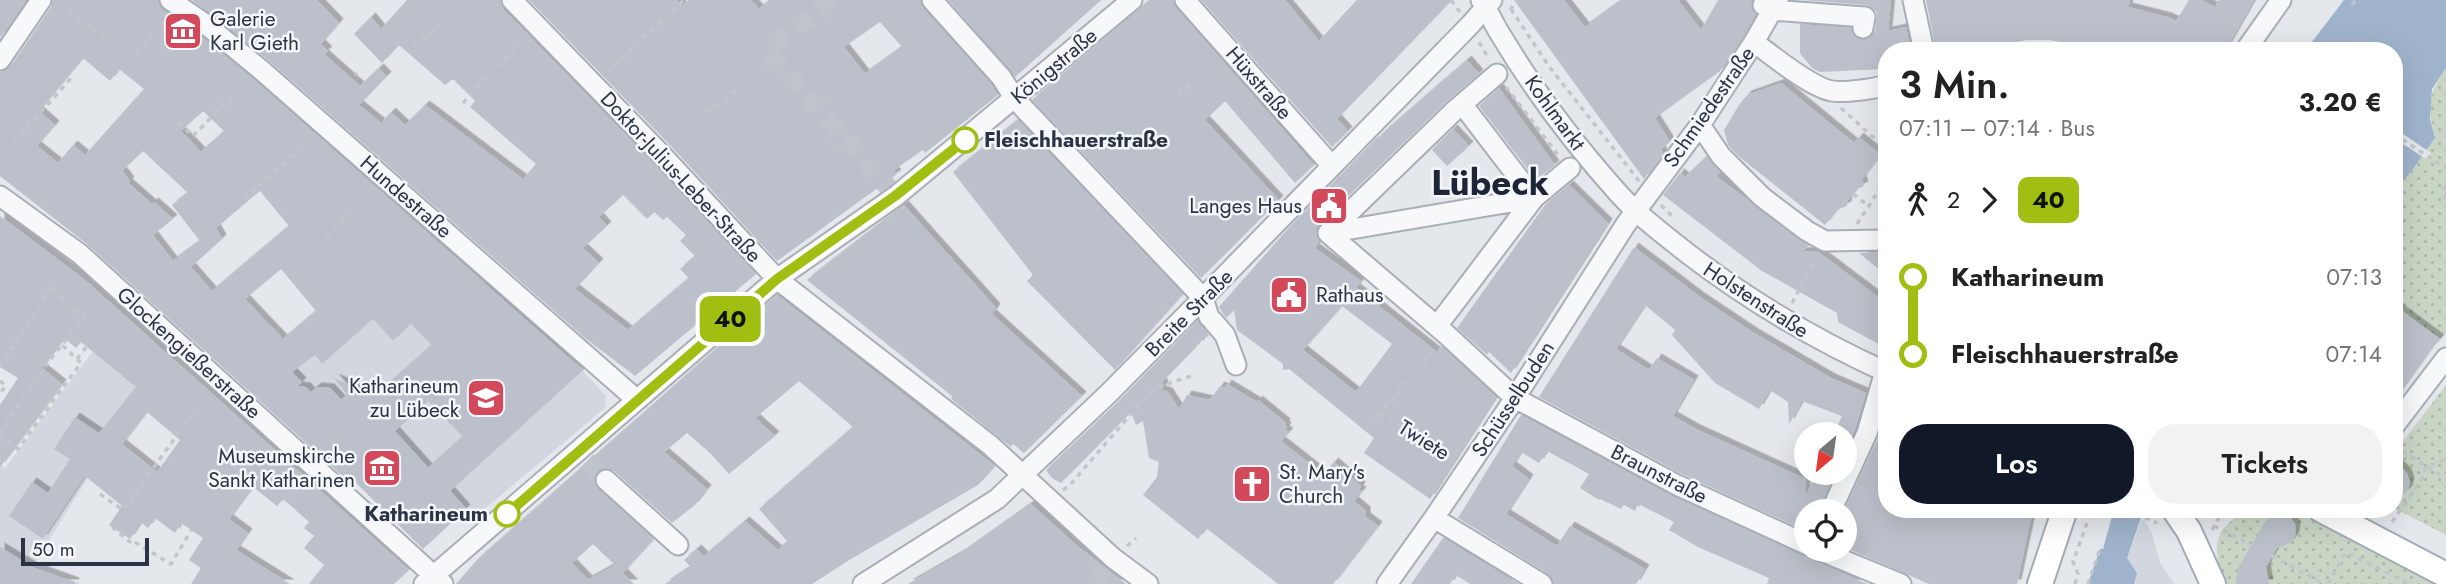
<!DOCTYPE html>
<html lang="de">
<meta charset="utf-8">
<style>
:root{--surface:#fff;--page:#f2f2f2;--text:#222;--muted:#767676;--accent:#111827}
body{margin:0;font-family:Jost,sans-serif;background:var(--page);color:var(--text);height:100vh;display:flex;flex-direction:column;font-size:26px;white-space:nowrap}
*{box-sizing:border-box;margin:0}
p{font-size:23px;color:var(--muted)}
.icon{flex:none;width:38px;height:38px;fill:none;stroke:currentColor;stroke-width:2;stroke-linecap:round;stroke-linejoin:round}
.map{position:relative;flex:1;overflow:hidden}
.panel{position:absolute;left:1878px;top:42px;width:525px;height:476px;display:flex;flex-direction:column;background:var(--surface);border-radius:28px;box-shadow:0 7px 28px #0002}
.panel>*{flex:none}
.badge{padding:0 14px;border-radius:10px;font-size:24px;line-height:46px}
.needle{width:46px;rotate:209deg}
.controls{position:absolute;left:1794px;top:422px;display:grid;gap:14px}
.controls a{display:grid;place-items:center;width:63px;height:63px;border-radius:50%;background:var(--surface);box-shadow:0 7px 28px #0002;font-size:35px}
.scale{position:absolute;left:21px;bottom:18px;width:128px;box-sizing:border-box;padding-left:7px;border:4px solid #2b3445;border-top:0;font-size:19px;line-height:24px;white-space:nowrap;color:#2b3445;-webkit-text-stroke:5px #f4f6f9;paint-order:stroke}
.map>.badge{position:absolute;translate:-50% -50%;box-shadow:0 0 0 4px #fff}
.legs{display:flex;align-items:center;gap:10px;height:77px;padding:0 21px;font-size:23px}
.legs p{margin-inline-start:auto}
.overview{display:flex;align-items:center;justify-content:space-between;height:119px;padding:0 21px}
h1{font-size:38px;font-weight:600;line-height:52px}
.button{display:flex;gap:14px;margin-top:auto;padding:14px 21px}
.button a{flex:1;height:80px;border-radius:28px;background:var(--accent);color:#fff;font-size:28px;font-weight:600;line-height:80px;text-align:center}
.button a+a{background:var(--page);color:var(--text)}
ul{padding:0 21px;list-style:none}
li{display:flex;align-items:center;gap:24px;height:77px;font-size:26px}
li i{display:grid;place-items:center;width:10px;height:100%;margin:0 9px;background:currentColor}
li i::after{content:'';width:18px;height:18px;margin:-9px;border:5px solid;border-radius:50%;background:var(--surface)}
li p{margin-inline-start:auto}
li:first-child i{background:linear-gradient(#0000 50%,currentColor 0)}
li:last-child i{background:linear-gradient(currentColor 50%,#0000 0)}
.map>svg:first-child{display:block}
.built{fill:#d2d6de}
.green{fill:url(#green-dots)}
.water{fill:#9fb4cc}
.pier{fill:#e4e7ec}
.building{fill:#bbc0ca;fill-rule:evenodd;filter:url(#shadow)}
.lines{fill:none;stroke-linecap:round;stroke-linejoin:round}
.minor-tunnel{stroke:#bfc3cb;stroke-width:19;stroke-dasharray:19 10;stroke-linecap:butt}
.minor-casing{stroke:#a9aeb7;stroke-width:23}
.major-casing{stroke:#a3abb8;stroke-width:28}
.path{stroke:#c2c5cb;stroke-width:3.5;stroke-dasharray:5 5;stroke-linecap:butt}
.minor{stroke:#f7f8fa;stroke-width:19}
.major{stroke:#fff;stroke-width:24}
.line-1-casing{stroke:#fff;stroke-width:16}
.line-1{stroke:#a1be13;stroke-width:10}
.stop-1-dot{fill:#fff;stroke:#a1be13;stroke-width:3.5}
.labels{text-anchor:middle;stroke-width:5;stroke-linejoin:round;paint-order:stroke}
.poi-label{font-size:21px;fill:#2b3445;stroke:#f4f6f9;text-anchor:start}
.street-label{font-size:21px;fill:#2b3445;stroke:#f4f6f9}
.stop-label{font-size:21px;font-weight:bold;fill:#2b3445;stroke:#f4f6f9;text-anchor:start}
.town-label{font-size:35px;font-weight:bold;fill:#1d2536;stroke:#f4f6f9}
</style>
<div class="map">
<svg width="2446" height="584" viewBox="0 0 2446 584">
<defs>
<pattern id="green-dots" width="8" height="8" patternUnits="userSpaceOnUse" patternTransform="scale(1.75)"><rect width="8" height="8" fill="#c9d6c5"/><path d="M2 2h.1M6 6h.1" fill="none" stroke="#adb8ab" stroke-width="1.8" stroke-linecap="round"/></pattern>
<filter id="shadow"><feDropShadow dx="4.5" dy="-4.5" stdDeviation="0" flood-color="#0004"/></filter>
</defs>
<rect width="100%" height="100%" fill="#e4e7ec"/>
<path class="built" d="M 487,279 L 543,333 L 546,331 L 606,396 L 605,408 L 475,517 L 368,402 L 365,391 L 355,387 L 341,399 L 331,388 L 317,387 L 280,420 L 246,387 L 302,340 L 322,364 L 373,319 L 393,341 L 438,300 L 466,303 Z
M 121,314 L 175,358 L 111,441 L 33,566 L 82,584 L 0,584 L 0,465 L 5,468 Z
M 2144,519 L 2152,533 L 2160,562 L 2174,584 L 2134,584 L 2127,558 L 2141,521 Z"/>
<path class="green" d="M 2446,68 L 2446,332 L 2440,339 L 2394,305 L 2394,191 L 2411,172 L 2435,138 C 2427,107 2428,95 2446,68 Z
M 2446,385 L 2446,535 L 2394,508 L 2394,453 Z
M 2252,509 L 2290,509 L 2434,584 L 2226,584 C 2210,548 2213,525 2252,509 Z"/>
<path class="water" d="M 2344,0 L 2446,0 L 2446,68 L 2432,89 L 2430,119 L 2435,138 L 2411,172 L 2394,191 L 2394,51 L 2305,51 Z
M 2114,509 L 2144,509 L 2127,558 L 2137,573 L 2134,584 L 2088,584 L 2100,549 L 2103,549 Z"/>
<path class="pier" d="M 2394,128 L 2431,153 L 2426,159 L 2394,138 Z"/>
<path class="building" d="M 0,0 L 26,0 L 0,38 Z
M 53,0 L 158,0 L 163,10 L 197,33 L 252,78 L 583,370 L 450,491 L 466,509 L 423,549 L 353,480 L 350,483 L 88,245 L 0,176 L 0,72 L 10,67 L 51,7 ZM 83,58 L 110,81 L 119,69 L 144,89 L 85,155 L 73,145 L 58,163 L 37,146 L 55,125 L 39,111 ZM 203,111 L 224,131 L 201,152 L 181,131 ZM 143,151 L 188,193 L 172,205 L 200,241 L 173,261 L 153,235 L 173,219 L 154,202 L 152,204 L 128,183 L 130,181 L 122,171 ZM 260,191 L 289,226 L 212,291 L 191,267 L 222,239 L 216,228 ZM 281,269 L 316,311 L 283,339 L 245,299 ZM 373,319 L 393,341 L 411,324 L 432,345 L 375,396 L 334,378 L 347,394 L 341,400 L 330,388 L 317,387 L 311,392 L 306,387 L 298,386 L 302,382 L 292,372 L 315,355 L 322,364 ZM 428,401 L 463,437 L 428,468 L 395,431 Z
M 192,0 L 317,0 L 339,23 L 321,44 L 328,51 L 324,54 L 360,86 L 379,68 L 387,76 L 359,105 L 381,123 L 391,112 L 405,125 L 425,105 L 523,179 L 536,164 L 470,107 L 475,101 L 453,79 L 445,85 L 399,45 L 382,63 L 354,34 L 371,17 L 381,29 L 407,0 L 500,0 L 503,9 L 653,163 L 756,274 L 635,376 L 585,338 L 268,60 ZM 623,195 L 647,219 L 654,212 L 663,220 L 667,217 L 686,235 L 680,241 L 695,256 L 680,269 L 689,278 L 628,330 L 575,289 L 599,263 L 583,248 L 607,226 L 599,217 Z
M 529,0 L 677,0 L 682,6 L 689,0 L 751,0 L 759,9 L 770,0 L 920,0 L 923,8 L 991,84 L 998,95 L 925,153 L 923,150 L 894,170 L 897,174 L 777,261 L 671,146 ZM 880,22 L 902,47 L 865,74 L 844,47 Z
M 948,0 L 1101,0 L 1015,77 Z
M 1150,0 L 1173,0 L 1176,8 L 1314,165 L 1295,183 L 1225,101 L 1205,120 L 1279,200 L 1201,278 L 1032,100 Z
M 1201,0 L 1285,0 L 1319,41 L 1357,0 L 1452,0 L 1337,119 L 1348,131 L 1332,147 Z
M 1514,0 L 1564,0 L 1585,27 L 1622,0 L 1678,0 L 1701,30 L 1718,0 L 1752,0 L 1751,6 L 1756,14 L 1720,71 L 1655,118 L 1670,142 L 1661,149 L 1663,154 L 1644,179 Z
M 1803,0 L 1891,0 L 1888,31 L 1906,27 L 1911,51 L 1886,51 L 1886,69 L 1820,72 L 1812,68 L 1800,53 L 1800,24 L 1851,28 L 1856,38 L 1866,40 L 1875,31 L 1877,13 L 1873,8 L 1866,5 Z
M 1926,0 L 2130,0 L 2128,7 L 2167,17 L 2176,21 L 2189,0 L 2201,0 L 2215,7 L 2219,0 L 2254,0 L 2225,51 L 2117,51 L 2049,40 L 2027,40 L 1965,51 L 1936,51 Z
M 1467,60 L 1479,74 L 1445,103 L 1319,224 L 1316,231 L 1319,241 L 1315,248 L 1361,281 L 1356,288 L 1437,352 L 1441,346 L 1496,397 L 1430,499 L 1364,453 L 1374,438 L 1289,369 L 1283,370 L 1283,364 L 1237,330 L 1234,310 L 1226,318 L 1219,307 L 1286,231 L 1312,204 L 1315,205 L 1320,196 L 1374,141 L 1375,142 L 1384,132 ZM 1342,306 L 1392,344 L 1356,392 L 1303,350 Z
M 1781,83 L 1854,143 L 1859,137 L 1881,155 L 1862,179 L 1864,186 L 1857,189 L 1848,200 L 1847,206 L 1837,210 L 1825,225 L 1737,155 L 1728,145 L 1724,130 L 1739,105 L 1747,95 Z
M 1499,88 L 1555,165 L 1536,180 L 1479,106 Z
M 1018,120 L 1183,294 L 1115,370 L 1027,281 L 1033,275 L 953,172 Z
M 1453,129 L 1469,146 L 1447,166 L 1432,150 Z
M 1707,156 L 1720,172 L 1716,176 L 1808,245 L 1802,252 L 1817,251 L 1886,303 L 1886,348 L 1838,322 L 1837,313 L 1762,271 L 1663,195 L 1680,173 L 1685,177 Z
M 1569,185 L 1608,223 L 1511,373 L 1489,352 L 1487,355 L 1457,328 L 1545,205 Z
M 904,205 L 996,308 L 992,314 L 1082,396 L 1024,453 L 1013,444 L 1011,447 L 951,399 L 953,397 L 807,280 Z
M 0,216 L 85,280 L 409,570 L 394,584 L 309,584 L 324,565 L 304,548 L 314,536 L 304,528 L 309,522 L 283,499 L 277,506 L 253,487 L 229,519 L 248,533 L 236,550 L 290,584 L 191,584 L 201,568 L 189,560 L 203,538 L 181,523 L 175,533 L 155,518 L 148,528 L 141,522 L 130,539 L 109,525 L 122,506 L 85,476 L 43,539 L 9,516 L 32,482 L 48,493 L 70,459 L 54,449 L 75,417 L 99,433 L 136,387 L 81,342 L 76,348 L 64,338 L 42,368 L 62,384 L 0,467 L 0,405 L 18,378 L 0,367 ZM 147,412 L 180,440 L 157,472 L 122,444 Z
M 1634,247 L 1700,297 L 1754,333 L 1831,378 L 1866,393 L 1855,429 L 1844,453 L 1844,434 L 1834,434 L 1842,416 L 1802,401 L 1789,424 L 1788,402 L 1770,390 L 1759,409 L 1715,383 L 1672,335 L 1675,330 L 1645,305 L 1616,349 L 1649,370 L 1657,358 L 1694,380 L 1673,416 L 1696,429 L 1806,479 L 1806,496 L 1816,472 L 1835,472 L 1819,511 L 1806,511 L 1806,531 L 1682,474 L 1539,397 Z
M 1886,252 L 1886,275 L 1859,253 Z
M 777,295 L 995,466 L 978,485 L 851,559 L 812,584 L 665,584 L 691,567 L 684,560 L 697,549 L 704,556 L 745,521 L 778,550 L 787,541 L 759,509 L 853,427 L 799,381 L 755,418 L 775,436 L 729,474 L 711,454 L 687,433 L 664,452 L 707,489 L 695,505 L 672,523 L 614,471 L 603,468 L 597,472 L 594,483 L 598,489 L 654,539 L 623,573 L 634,584 L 456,584 L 477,560 ZM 593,544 L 615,565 L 588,580 L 572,563 Z
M 2394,305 L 2440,339 L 2430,350 L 2394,400 Z
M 1197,321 L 1209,335 L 1206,338 L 1204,336 L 1199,345 L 1196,344 L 1191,352 L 1162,382 L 1164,385 L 1161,390 L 1168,392 L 1179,409 L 1187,395 L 1210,400 L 1220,386 L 1225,388 L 1227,384 L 1257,402 L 1258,400 L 1286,423 L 1285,425 L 1287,427 L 1285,430 L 1289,432 L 1281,441 L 1323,474 L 1334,462 L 1361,486 L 1359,490 L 1362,491 L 1354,501 L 1366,511 L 1366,517 L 1378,526 L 1333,584 L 1278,584 L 1206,528 L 1198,539 L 1143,495 L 1157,477 L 1159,462 L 1149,458 L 1143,421 L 1136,425 L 1131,412 L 1061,483 L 1052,478 L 1046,470 L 1117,403 Z
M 1886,410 L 1886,509 L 1942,509 L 1969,518 L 1972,509 L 2033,509 L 2017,584 L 1929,584 L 1844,547 L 1844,511 L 1878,438 Z
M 1521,415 L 1672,496 L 1867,584 L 1767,584 L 1769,578 L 1698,547 L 1669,530 L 1674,522 L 1638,504 L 1635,511 L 1624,505 L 1621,509 L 1600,499 L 1599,500 L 1580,488 L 1589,474 L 1547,451 L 1539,463 L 1521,452 L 1512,466 L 1529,479 L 1506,514 L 1557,546 L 1570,526 L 1645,569 L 1636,584 L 1554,584 L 1548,574 L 1458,518 Z
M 2394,460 L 2407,473 L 2410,482 L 2408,490 L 2394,503 Z
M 1031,504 L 1075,544 L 1126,584 L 908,584 L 962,553 Z
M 2273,514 L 2283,514 L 2291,518 L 2296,526 L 2295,536 L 2290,543 L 2277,548 L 2266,567 L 2269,584 L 2236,584 L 2237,570 L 2265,522 Z
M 1443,538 L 1519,584 L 1470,584 L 1456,575 L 1450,584 L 1411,584 Z
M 0,547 L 33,567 L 75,582 L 75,584 L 0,584 Z"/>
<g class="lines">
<path class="minor-tunnel" d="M 833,0 L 766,50 L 896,196
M 587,461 L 606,480
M 1093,584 L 1105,569"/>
<g class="minor-casing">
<path id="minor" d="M 170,0 L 204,23 L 260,69 L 637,400
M 512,0 L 662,155 L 777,279 L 990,445 L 1113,558 L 1148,584
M 932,0 L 1001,77 L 1015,99 L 1203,298 L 1209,317
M 1185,0 L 1332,166
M 1481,0 C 1489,12 1494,25 1502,37 C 1535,92 1576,146 1619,194 C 1639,216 1663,234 1687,253 C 1751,302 1813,339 1886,372
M 1913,0 L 1924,51
M 1763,5 L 1772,10 L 1865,17 L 1863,28
M 1754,42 C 1771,55 1812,88 1832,91 C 1844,93 1875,89 1886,85
M 2245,51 L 2281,0
M 0,60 L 41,0
M 1700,125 L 1721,156 L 1762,197 L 1807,231 L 1825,241 L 1886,240
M 0,196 L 80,254 L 443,584
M 1328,233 L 1447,335 L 1515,398 L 1677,485 L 1806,544
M 1328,233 L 1534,198 L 1462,104
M 1328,233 L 1453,112 L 1497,74
M 1212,320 L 1225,335 L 1236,365
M 1437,326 L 1534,198 L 1570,168
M 2394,426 L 2446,358
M 606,480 L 678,545
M 1831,511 L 1867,433 L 1886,368
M 1434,518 L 1542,584
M 1819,550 L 1901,584
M 424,584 L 777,279 L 896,196 L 1132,0
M 863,584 L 997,499 L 1108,394 L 1203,298 L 1470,25 L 1492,0
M 1387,584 L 1434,518 L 1515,398 L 1626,224 L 1700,125 L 1754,42 L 1778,0"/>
</g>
<g class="major-casing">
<path id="major" d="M 2174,509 L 2189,531 L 2213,584
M 2320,509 L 2446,575
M 2040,584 L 2065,509"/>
</g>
<path class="path" d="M 1451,0 L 1460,12
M 2352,5 L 2356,0
M 1511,9 L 1548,65 L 1639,181
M 1510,10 L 1517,0
M 68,12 L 112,41
M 1479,42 L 1489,59
M 414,47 L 445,19
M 137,55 L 158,29
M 606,72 L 684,0
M 348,82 L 357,73
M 1506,87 L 1559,156
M 1179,95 L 1190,85
M 463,103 L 518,44
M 1841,108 L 1886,149
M 707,111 L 714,108 L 738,89
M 178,123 L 193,136 L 234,94
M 2394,134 L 2446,168
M 14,142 L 73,76
M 2446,186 L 2443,190 L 2446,202
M 1853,194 L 1869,206
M 245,199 L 297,151
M 1661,205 L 1675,219
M 1857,224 L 1886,179
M 326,236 L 350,216
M 1792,303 L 1817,256
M 77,359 L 87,346
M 0,367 L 53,285
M 0,381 L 6,386 L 0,393
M 1381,413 L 1454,459
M 1365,431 L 1437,347
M 0,433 L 43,369 L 84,317 L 51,287
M 0,435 L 18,449 L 81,363 L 62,345
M 2394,446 L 2446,479
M 1063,490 L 1069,486 L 1137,407 L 1158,387 L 1194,375
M 100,494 L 123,510 L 195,410
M 2127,509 L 2157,523
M 2392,522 L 2424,476 L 2425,468 L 2446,459
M 2214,526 L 2251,545
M 112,527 L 130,542 L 131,540 L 171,564 L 195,524
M 2212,530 L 2224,509
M 1127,546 L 1136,538
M 2272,556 L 2324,584
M 2075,584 L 2078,574 L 2073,562 L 2092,509
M 2088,584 L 2100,549
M 2328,584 L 2346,552 L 2410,584"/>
<use href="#minor" class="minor"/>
<use href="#major" class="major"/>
</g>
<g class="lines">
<g class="line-1-casing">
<path id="line-1" d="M 507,514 L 777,279 L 895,196 L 965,140"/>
</g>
<use href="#line-1" class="line-1"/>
</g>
<defs>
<g id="museum-square" transform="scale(2.0125)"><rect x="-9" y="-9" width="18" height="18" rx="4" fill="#d1495b" stroke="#f4f6f9"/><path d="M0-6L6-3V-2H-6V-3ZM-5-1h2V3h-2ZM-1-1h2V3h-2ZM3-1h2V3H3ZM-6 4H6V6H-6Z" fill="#fff"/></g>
<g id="civic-square" transform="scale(2.0125)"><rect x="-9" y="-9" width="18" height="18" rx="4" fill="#d1495b" stroke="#f4f6f9"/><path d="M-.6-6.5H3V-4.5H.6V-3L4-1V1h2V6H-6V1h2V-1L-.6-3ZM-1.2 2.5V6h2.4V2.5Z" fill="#fff"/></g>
<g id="school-square" transform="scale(2.0125)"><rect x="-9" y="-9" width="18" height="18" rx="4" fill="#d1495b" stroke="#f4f6f9"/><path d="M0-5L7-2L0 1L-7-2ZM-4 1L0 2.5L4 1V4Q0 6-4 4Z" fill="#fff"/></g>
<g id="church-square" transform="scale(2.0125)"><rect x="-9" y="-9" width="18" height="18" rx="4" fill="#d1495b" stroke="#f4f6f9"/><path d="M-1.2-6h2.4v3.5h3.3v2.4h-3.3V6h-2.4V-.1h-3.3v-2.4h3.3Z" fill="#fff"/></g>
</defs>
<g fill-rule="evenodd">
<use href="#museum-square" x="183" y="31"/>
<use href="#civic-square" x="1329" y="206"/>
<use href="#civic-square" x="1289" y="295"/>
<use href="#school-square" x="486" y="398"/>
<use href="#museum-square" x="382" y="468"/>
<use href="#church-square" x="1252" y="484"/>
</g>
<g class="stop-1-dot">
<circle cx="965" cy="140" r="12"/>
<circle cx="507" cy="514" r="12"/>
</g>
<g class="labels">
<g class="poi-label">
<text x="210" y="26">Galerie<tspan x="210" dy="24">Karl Gieth</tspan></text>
<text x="1302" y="213" text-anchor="end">Langes Haus</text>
<text x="1316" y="302">Rathaus</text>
<text x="459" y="393" text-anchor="end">Katharineum<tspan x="459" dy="24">zu Lübeck</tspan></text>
<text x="355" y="463" text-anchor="end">Museumskirche<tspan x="355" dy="24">Sankt Katharinen</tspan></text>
<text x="1279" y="479">St. Mary's<tspan x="1279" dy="24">Church</tspan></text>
</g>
<g class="street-label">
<text transform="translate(1054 66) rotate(-40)" y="7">Königstraße</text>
<text transform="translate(1259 83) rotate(49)" y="7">Hüxstraße</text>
<text transform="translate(1709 107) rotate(-55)" y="7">Schmiedestraße</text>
<text transform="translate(1555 113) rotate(54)" y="7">Kohlmarkt</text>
<text transform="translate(681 177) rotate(47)" y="7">Doktor-Julius-Leber-Straße</text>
<text transform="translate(406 197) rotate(41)" y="7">Hundestraße</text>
<text transform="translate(1756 300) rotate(33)" y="7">Holstenstraße</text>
<text transform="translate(1189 313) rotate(-45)" y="7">Breite Straße</text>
<text transform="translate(189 353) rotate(42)" y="7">Glockengießerstraße</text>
<text transform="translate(1513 399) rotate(-57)" y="7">Schüsselbuden</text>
<text transform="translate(1424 440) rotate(32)" y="7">Twiete</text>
<text transform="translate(1659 474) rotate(27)" y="7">Braunstraße</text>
</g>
<g class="stop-label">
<text x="984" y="147">Fleischhauerstraße</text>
<text x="488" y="521" text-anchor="end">Katharineum</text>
</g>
<g class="town-label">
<text x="1490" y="195">Lübeck</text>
</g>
</g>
</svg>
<div class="controls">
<a><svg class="needle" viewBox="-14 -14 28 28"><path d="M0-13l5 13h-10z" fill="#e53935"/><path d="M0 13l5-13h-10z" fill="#767676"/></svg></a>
<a><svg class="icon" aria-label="locate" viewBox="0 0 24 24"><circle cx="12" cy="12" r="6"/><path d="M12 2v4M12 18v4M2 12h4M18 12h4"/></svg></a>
</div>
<div class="scale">50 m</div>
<b class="badge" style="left:730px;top:319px;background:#a1be13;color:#111">40</b>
<section class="panel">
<div class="overview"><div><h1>3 Min.</h1><p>07:11 – 07:14 · Bus</p></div><b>3.20 €</b></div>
<div class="legs"><svg class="icon" aria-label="walk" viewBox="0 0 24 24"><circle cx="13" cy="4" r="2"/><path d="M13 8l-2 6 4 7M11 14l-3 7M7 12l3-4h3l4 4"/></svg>2<svg class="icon" aria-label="forward" viewBox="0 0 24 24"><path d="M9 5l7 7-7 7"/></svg><b class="badge" style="background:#a1be13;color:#111">40</b></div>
<ul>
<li><i style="color:#a1be13"></i><b>Katharineum</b><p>07:13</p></li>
<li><i style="color:#a1be13"></i><b>Fleischhauerstraße</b><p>07:14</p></li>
</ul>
<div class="button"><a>Los</a><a>Tickets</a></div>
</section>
</div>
